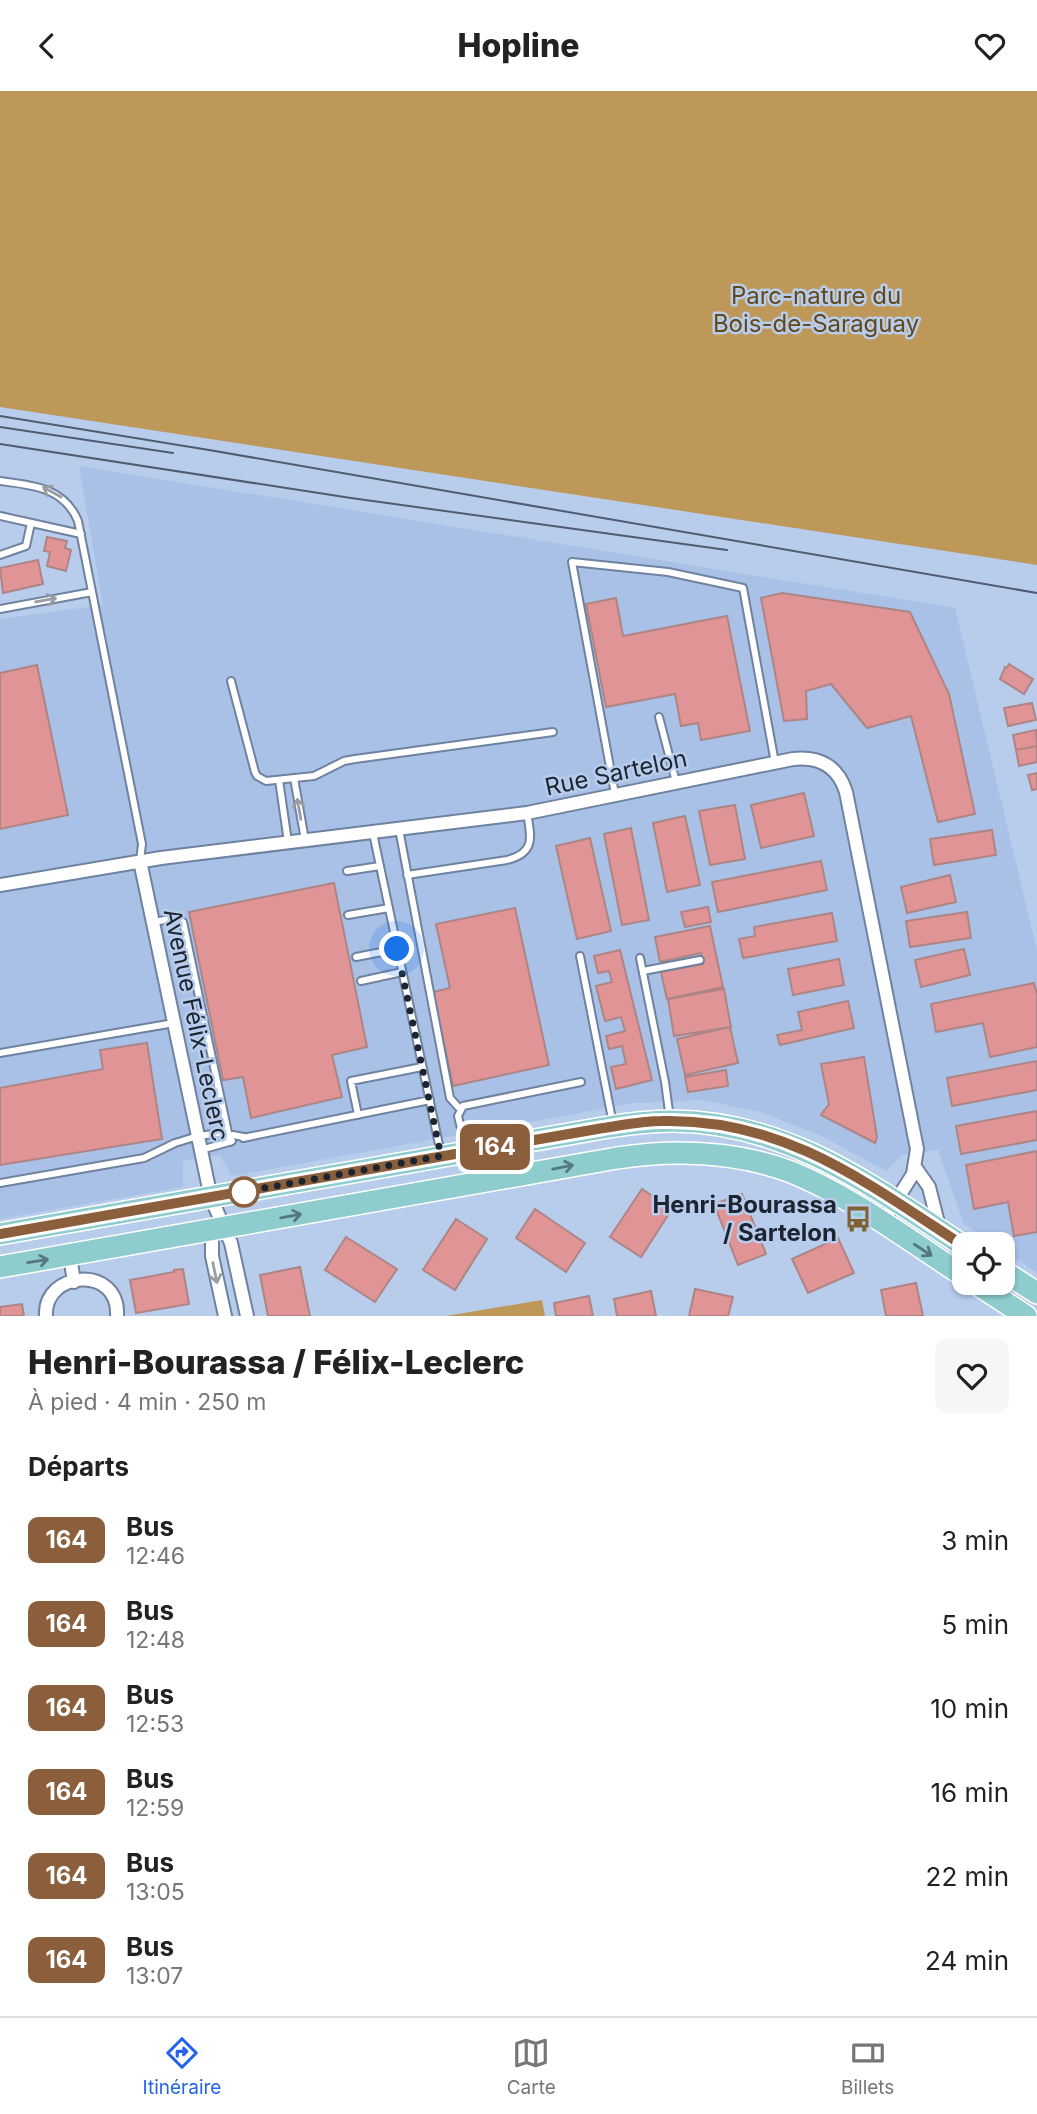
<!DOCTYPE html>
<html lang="fr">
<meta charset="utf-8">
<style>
:root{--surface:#fff;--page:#f6f6f6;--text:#222;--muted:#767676;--line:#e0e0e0;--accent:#2563eb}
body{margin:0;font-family:Inter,sans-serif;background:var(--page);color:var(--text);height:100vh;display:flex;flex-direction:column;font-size:26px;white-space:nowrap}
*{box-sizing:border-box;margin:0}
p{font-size:23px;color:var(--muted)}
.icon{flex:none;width:38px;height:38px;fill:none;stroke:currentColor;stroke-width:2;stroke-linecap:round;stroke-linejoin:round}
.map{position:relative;height:1225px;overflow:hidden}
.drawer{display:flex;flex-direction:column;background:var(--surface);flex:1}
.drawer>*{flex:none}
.badge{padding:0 14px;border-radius:10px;font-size:24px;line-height:46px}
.buttons{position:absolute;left:952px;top:1141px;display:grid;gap:14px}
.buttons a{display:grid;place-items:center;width:63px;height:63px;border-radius:14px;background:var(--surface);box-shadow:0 2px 5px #0004;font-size:35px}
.you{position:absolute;width:35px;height:35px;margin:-18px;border:5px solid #fff;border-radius:50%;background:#1a73e8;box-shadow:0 0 0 10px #1a73e833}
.map>.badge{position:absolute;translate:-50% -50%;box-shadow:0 0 0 4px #fff}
h2{padding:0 28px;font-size:26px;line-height:63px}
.round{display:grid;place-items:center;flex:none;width:74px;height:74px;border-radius:14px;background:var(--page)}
.head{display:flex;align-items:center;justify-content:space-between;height:119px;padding:0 28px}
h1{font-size:33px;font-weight:800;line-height:52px}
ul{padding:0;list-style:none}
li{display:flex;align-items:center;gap:21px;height:84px;padding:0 28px}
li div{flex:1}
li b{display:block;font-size:26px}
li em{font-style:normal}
li .badge{min-width:77px;font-weight:700;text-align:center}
header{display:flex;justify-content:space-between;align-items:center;height:91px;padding:0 28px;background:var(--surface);font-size:32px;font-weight:800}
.menu{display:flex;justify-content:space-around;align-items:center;height:98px;border-top:2px solid var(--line);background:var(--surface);font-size:19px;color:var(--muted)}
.menu a{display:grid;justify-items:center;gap:4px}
.menu .selected{color:var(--accent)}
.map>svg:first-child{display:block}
.built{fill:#a9c1e6}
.green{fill:#bd9859}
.building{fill:#e19495;stroke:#ae8585;stroke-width:2}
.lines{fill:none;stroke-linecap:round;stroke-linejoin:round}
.service-casing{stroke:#6f829f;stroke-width:10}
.minor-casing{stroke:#6f829f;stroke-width:16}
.primary-casing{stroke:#fff;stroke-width:24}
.service{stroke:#fff;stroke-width:6}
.minor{stroke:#fff;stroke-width:12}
.primary{stroke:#8eccce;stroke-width:21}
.tram{stroke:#4f5b6e;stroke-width:2}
.oneway{stroke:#999ca2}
.oneway2{stroke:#55787f}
.line-casing{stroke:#fff;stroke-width:16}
.line{stroke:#8b5e3c;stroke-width:10}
.walk{stroke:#1c2430;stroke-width:7;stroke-dasharray:0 12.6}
.stop-dot{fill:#fff;stroke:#8b5e3c;stroke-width:3.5}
.labels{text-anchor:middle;stroke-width:5;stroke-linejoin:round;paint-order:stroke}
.park-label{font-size:24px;fill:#634918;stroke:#b8ccec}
.street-label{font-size:24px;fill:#1c2430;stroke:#b8ccec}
.poi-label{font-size:24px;font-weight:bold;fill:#1c2430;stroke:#b8ccec;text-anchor:end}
</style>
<header><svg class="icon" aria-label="back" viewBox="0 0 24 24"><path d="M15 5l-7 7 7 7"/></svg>Hopline<svg class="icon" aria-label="heart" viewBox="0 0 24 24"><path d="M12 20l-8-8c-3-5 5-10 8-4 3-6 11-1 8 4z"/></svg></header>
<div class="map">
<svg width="1037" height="1225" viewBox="0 0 1037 1225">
<rect width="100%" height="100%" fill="#b8ccec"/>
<path class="built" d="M 79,375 L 955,517 L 1037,860 L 1037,1182 L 1003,1159 L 1003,1153 L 994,1153 L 964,1133 L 938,1059 L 902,1064 L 886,1080 L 824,1046 L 761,1021 L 702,1009 L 633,1012 L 232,1085 L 220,1064 L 183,1070 L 183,1096 L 0,1128 L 0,528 L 103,514 Z"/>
<path class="green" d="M 0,0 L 1037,0 L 1037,474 L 0,316 Z
M 542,1209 L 545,1225 L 446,1225 Z"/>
<path class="building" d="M 47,446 L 67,450 L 65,457 L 71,459 L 66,480 L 47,475 L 50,461 L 44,460 Z
M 38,469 L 43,493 L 3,502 L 0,477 Z
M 782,502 L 910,521 L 949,603 L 975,723 L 938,731 L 911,625 L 867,637 L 831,593 L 806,600 L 807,628 L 784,630 L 761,507 Z
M 616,507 L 623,545 L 727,525 L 750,640 L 701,649 L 698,632 L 681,635 L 675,603 L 606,616 L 586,513 Z
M 1009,573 L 1033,588 L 1024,603 L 1000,588 L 1005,576 L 1007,577 Z
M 37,574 L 68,724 L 0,738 L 0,582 Z
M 1032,612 L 1036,629 L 1008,635 L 1004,617 Z
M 1036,639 L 1037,655 L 1016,659 L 1013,644 Z
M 1037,655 L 1037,671 L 1019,675 L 1016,659 Z
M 1037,682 L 1037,698 L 1032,699 L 1028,684 Z
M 804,702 L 814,745 L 761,757 L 751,714 Z
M 735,714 L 745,768 L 710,774 L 699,720 Z
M 685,725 L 700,794 L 667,801 L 653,732 Z
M 631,737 L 649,829 L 622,834 L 604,743 Z
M 992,739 L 996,764 L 934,774 L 930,748 Z
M 590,747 L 611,840 L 577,848 L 556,755 Z
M 821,770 L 827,799 L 718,821 L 712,791 Z
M 950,784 L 956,811 L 907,822 L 901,796 Z
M 334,792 L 367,956 L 332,964 L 342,1006 L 251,1027 L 243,986 L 223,989 L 189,821 Z
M 708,816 L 711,831 L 685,836 L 681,821 Z
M 515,817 L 549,974 L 453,995 L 433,901 L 450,897 L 436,833 Z
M 967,821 L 971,847 L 910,856 L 906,830 Z
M 832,822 L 837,850 L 743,867 L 739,848 L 755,845 L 754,836 Z
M 710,835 L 723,896 L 667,908 L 661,881 L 703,873 L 701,862 L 660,871 L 655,846 Z
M 964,858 L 970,884 L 921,896 L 915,869 Z
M 620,859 L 652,989 L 616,998 L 611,976 L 626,973 L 622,955 L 609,958 L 606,945 L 625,940 L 621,926 L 605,930 L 596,895 L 612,891 L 609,880 L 598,882 L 594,865 Z
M 839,868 L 844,894 L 793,904 L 788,878 Z
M 1034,892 L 1037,904 L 1037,956 L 990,966 L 983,932 L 936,941 L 931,913 Z
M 724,898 L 731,936 L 674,945 L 668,908 Z
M 848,910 L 854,937 L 780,954 L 777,944 L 802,939 L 798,921 Z
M 730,936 L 738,972 L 685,984 L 677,948 Z
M 147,952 L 162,1048 L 0,1074 L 0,997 L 103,978 L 100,959 Z
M 864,966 L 877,1046 L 875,1052 L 821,1024 L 829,1013 L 821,973 Z
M 1037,970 L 1037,999 L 952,1015 L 947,987 Z
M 726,979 L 728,995 L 688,1001 L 685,986 Z
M 1037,1020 L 1037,1049 L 961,1063 L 956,1035 Z
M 1037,1060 L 1037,1141 L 1014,1145 L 1008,1111 L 974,1118 L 966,1074 Z
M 642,1098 L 672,1118 L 641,1166 L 610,1146 Z
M 742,1103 L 766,1163 L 738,1174 L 714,1113 Z
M 535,1118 L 585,1152 L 566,1181 L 516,1147 Z
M 456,1128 L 487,1148 L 455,1199 L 423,1179 Z
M 346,1146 L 397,1178 L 375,1211 L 325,1179 Z
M 838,1147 L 854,1182 L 808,1202 L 792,1168 Z
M 300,1176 L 310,1225 L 268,1225 L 260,1184 Z
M 183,1178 L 189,1213 L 136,1222 L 130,1189 L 174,1181 L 174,1179 Z
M 916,1192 L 923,1225 L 886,1225 L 881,1199 Z
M 695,1198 L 733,1206 L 728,1225 L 689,1225 Z
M 651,1200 L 656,1225 L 617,1225 L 614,1208 Z
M 589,1205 L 593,1225 L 556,1225 L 554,1212 Z
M 22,1213 L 24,1225 L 0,1225 L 0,1216 Z"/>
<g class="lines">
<g class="service-casing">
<path id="service" d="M 0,390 C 32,394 64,396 78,430 L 142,753 L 140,770
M 0,425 L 81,443
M 0,464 L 26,455 L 31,432
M 0,518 L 92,501
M 231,590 L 255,681 L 257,685 L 266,690 L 314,685 L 344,670 L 355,668 L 553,641
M 659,626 L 676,691
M 294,687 L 305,749
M 279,689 L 288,751
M 615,703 L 572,471 L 668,481 L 743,497 L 775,672
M 399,738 L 450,1007 L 460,1018
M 373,742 L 441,1063
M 347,780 L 380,775
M 407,784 L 507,769 C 536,762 531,745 527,722
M 348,824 L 389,817
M 153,831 L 176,827 L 183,831 L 230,1051
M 580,865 L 613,1033
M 356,866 L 397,858
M 640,867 L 665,991 L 670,1028
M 643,880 L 700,869
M 361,890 L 402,881
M 0,962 L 174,932
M 358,1024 L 351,990 L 422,976
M 243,1047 L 430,1009
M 466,1058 L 458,1025 L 463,1015 L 581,991
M 201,1059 L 232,1050
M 0,1092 L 144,1067 L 175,1052 L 198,1045 L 221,1042 L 244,1046"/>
</g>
<g class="minor-casing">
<path id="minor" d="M 140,770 L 211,1107 L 231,1152 L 247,1225
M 0,794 L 161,767 L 527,722 L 793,668 C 819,665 838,675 846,701 L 917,1058 L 913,1083 L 882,1132
M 915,1076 L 929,1096 L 939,1136
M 212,1135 L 212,1165 L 225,1225
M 70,1165 L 74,1191
M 46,1225 C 43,1180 120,1173 117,1225"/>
</g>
<g class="primary-casing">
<path id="primary" d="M 0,1143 L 603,1037 C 626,1033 649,1030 673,1030 C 788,1031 872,1095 964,1155
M 0,1176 L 617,1067 C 676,1058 735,1060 791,1081 C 849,1104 911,1151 964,1185
M 1003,1180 L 1037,1202
M 975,1192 L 1026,1225"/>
</g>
<use href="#service" class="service"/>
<use href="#minor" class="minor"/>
<use href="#primary" class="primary"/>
<path class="tram" d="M 0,325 L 209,359 L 1037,502
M 0,336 L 173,362
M 0,353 L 351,407 L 727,459"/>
</g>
<defs><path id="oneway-shaft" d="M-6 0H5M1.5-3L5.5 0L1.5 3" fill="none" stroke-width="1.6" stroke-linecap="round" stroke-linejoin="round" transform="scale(1.75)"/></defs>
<g class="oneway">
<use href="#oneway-shaft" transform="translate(52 401) rotate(-151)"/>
<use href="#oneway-shaft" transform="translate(46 509) rotate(-10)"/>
<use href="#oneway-shaft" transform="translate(299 718) rotate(-100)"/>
<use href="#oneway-shaft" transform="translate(215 1182) rotate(78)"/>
</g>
<g class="oneway2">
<use href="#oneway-shaft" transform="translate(563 1076) rotate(-11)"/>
<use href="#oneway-shaft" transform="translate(291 1125) rotate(-10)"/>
<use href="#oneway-shaft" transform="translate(923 1159) rotate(33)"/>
<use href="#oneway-shaft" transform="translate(38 1170) rotate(-9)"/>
</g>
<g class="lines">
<g class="line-casing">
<path id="line" d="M 0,1143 L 603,1037 C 623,1034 642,1030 662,1030 C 784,1027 867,1092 964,1155"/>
</g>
<use href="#line" class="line"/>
<path class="walk" d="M 244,1101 L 242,1101 L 441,1065 L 397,858"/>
</g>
<defs>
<g id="bus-bare" transform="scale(2.1)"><path d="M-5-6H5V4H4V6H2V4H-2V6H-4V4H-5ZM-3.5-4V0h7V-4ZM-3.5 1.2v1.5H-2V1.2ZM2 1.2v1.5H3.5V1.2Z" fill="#7d6234" stroke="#b8ccec" stroke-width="2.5" paint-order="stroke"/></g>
</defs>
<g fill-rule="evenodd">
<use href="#bus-bare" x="858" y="1128"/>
</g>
<circle class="stop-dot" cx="244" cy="1101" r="14"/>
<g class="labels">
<g class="park-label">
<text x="816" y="213">Parc-nature du<tspan x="816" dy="28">Bois-de-Saraguay</tspan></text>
</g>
<g class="street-label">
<text transform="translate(616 682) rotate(-12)" y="8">Rue Sartelon</text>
<text transform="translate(196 934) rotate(78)" y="8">Avenue Félix-Leclerc</text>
</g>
<g class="poi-label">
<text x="837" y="1122">Henri-Bourassa<tspan x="837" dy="28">/ Sartelon</tspan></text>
</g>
</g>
</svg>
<div class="buttons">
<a><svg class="icon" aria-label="locate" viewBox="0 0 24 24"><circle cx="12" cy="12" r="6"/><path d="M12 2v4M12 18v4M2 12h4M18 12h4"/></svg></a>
</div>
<div class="you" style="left:397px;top:858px"></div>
<b class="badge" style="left:495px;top:1056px;background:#8b5e3c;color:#fff">164</b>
</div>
<section class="drawer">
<div class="head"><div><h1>Henri-Bourassa / Félix-Leclerc</h1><p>À pied · 4 min · 250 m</p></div><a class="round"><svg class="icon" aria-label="heart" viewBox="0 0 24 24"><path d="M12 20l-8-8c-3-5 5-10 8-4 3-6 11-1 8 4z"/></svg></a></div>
<h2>Départs</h2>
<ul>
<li><span class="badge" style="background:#8b5e3c;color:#fff">164</span><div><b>Bus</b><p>12:46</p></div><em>3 min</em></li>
<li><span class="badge" style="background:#8b5e3c;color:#fff">164</span><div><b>Bus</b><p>12:48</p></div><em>5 min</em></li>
<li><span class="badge" style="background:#8b5e3c;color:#fff">164</span><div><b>Bus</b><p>12:53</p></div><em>10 min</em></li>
<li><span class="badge" style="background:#8b5e3c;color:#fff">164</span><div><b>Bus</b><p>12:59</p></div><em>16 min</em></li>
<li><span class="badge" style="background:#8b5e3c;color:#fff">164</span><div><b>Bus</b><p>13:05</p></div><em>22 min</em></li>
<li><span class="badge" style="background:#8b5e3c;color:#fff">164</span><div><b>Bus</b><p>13:07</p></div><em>24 min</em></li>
</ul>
</section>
<nav class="menu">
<a class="selected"><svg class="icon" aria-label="directions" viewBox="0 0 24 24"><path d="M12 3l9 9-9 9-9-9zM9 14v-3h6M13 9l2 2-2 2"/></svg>Itinéraire</a>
<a><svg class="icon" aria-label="map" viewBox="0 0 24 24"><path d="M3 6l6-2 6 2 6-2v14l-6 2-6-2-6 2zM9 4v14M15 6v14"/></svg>Carte</a>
<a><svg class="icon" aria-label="tickets" viewBox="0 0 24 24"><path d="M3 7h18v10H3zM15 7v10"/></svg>Billets</a>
</nav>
